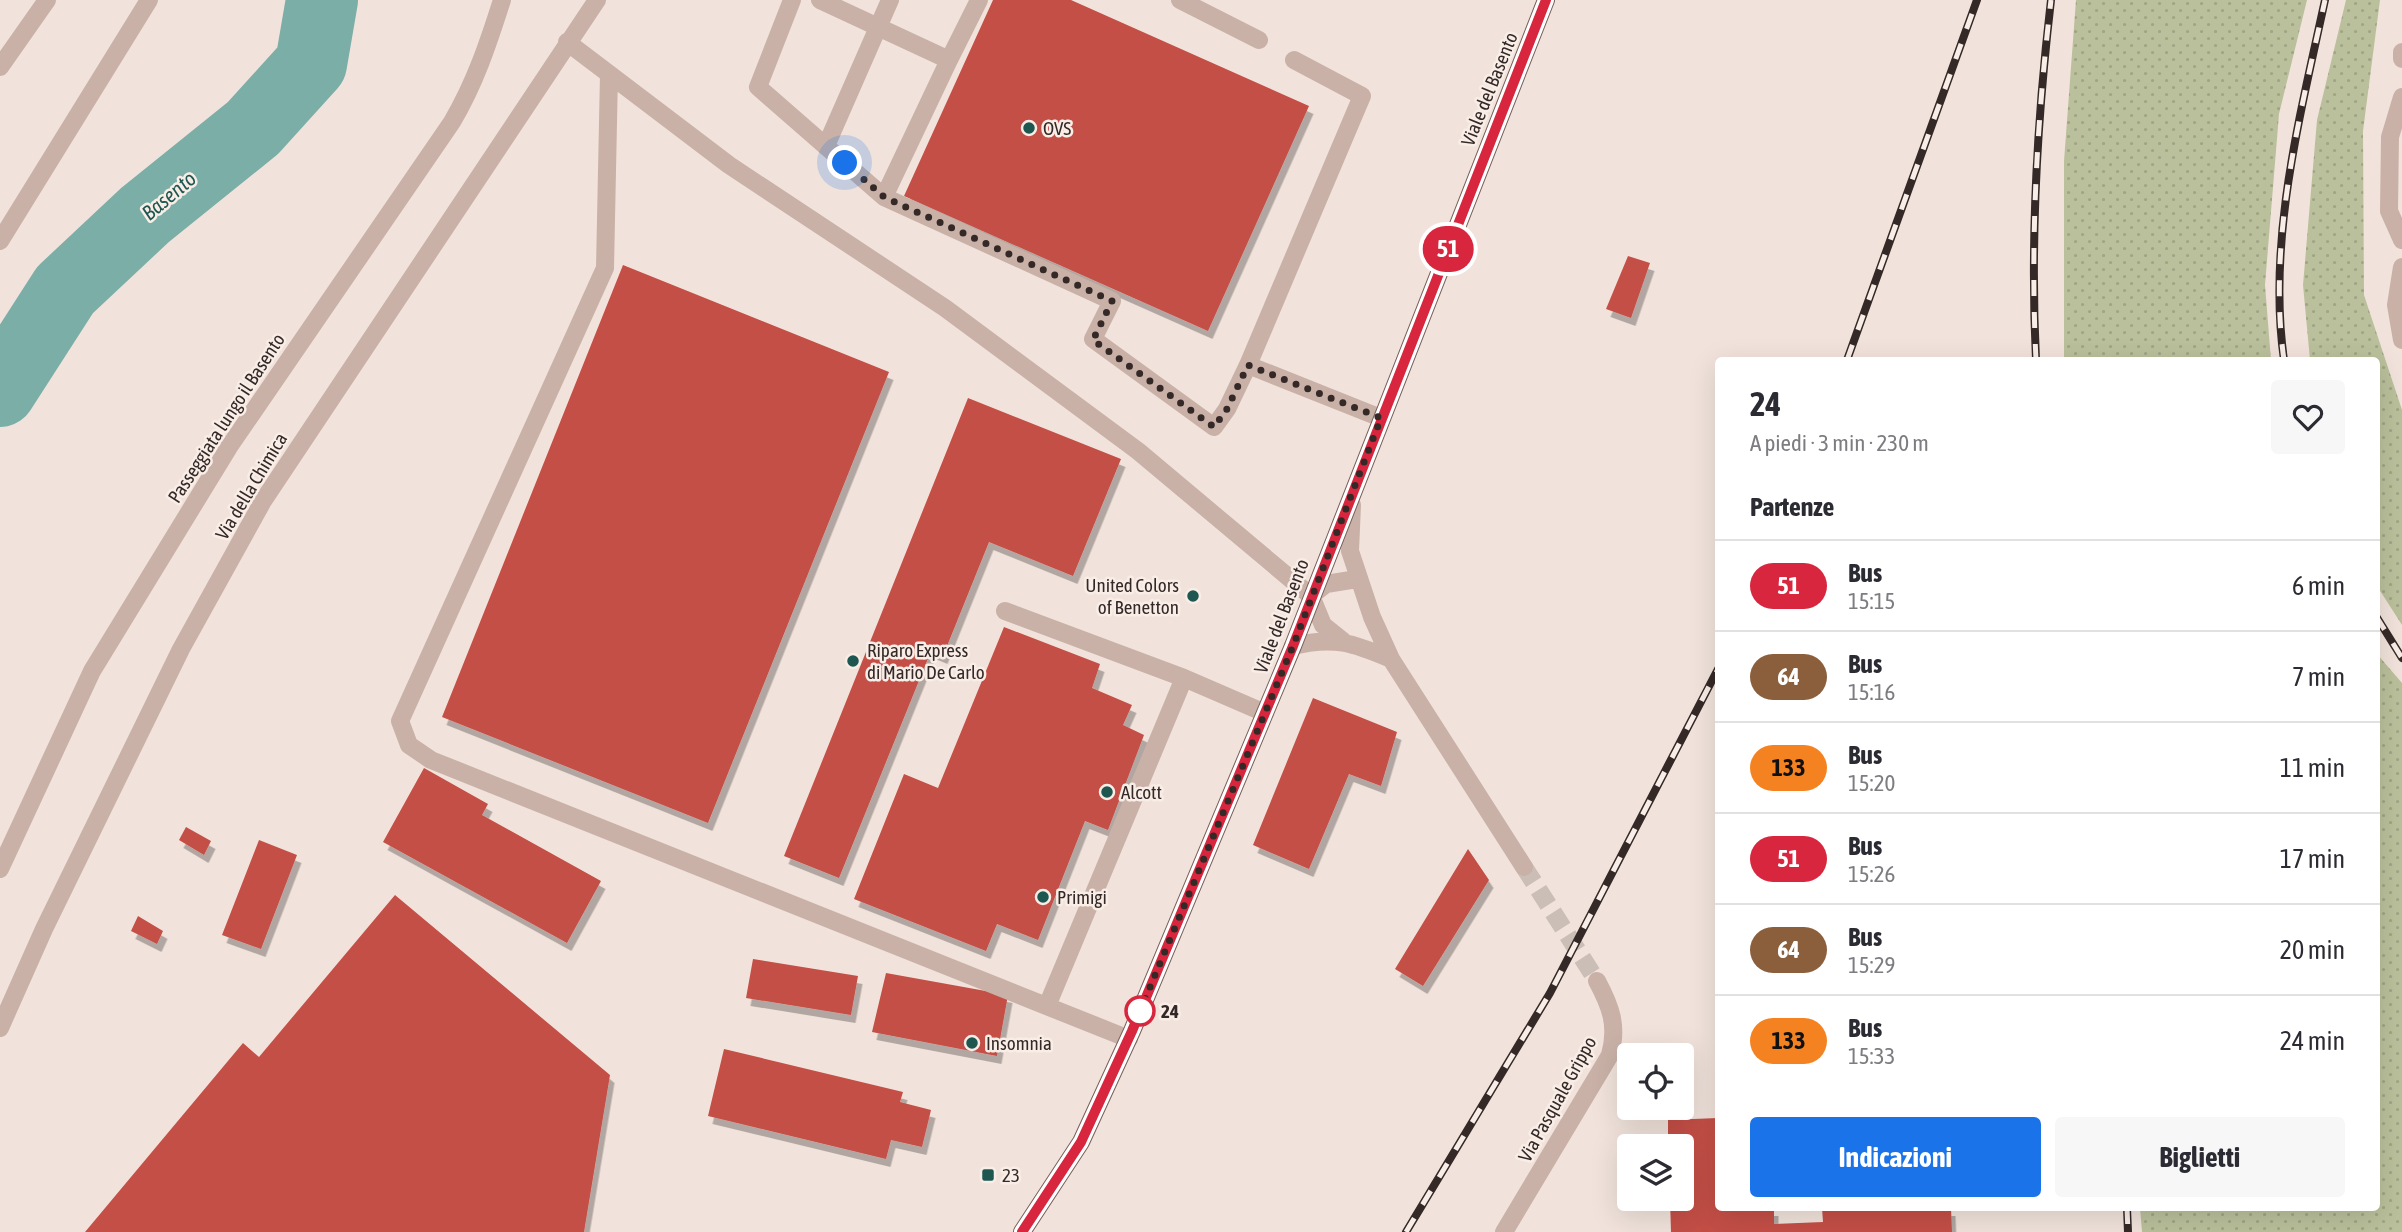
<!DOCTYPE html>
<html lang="it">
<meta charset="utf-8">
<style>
:root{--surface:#fff;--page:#f7f7f7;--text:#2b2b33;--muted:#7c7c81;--line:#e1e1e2;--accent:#1a73e8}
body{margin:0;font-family:"Asap Condensed",sans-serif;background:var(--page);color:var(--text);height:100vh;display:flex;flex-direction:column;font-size:26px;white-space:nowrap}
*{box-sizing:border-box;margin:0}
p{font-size:23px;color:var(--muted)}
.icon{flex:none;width:38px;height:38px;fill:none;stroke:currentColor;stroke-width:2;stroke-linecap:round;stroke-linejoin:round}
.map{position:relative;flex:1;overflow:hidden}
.details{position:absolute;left:1715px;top:357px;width:665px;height:854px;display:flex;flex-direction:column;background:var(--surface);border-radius:7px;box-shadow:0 7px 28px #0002}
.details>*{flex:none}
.badge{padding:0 14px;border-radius:23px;font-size:24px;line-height:46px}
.tools{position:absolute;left:1617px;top:1043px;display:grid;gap:14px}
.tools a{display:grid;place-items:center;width:77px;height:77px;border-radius:7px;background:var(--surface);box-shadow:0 7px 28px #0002;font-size:35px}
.you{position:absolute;width:35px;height:35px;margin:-18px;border:5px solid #fff;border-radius:50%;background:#1a73e8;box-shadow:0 0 0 10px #1a73e833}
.map>.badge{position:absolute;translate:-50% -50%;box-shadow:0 0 0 4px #fff}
h2{padding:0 35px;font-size:26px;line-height:63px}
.round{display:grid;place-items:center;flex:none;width:74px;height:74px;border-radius:7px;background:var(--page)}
.headline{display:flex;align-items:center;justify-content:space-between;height:119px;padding:0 35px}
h1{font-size:33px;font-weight:700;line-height:52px}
.primary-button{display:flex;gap:14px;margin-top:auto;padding:14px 35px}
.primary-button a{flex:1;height:80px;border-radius:7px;background:var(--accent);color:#fff;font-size:28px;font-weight:700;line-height:80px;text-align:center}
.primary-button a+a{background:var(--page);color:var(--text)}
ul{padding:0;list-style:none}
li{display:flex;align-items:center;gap:21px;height:91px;padding:0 35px;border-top:2px solid var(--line)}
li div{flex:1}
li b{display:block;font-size:26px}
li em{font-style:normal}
li .badge{min-width:77px;font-weight:700;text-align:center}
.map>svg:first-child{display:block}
.grass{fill:url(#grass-dots)}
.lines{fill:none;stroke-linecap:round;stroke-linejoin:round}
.river{stroke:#7aaea7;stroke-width:72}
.building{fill:#c44f46;filter:url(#shadow)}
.minor-tunnel{stroke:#cbbeb7;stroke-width:18;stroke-dasharray:18 9;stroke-linecap:butt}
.minor{stroke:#c9b1a7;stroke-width:18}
.major{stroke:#775e59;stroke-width:18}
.rail-casing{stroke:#352927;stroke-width:8}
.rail{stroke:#f9eee7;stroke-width:5;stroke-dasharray:16;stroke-linecap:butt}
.line-casing{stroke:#fff;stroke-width:16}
.line{stroke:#d7263d;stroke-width:10}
.walk{stroke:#352927;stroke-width:7;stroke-dasharray:0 12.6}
.poi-dot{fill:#1e5650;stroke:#f9eee7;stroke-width:2.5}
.stop-dot{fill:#fff;stroke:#d7263d;stroke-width:3.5}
.labels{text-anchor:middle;stroke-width:5;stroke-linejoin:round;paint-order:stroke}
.street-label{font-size:19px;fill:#352927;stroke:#f9eee7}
.poi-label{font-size:19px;fill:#352927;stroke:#f9eee7;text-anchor:start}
.stop-label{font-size:19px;font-weight:bold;fill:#352927;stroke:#f9eee7;text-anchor:start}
.water-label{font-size:21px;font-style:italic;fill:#1e5650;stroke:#f9eee7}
</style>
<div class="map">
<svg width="2402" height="1232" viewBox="0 0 2402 1232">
<defs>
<pattern id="grass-dots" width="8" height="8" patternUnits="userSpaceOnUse" patternTransform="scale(1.75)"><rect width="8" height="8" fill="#bac09b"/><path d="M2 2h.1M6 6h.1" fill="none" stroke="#a0a586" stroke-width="1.8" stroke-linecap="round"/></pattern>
<filter id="shadow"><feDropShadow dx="4.5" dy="8" stdDeviation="0" flood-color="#0004"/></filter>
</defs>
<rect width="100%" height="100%" fill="#f1e3db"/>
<path class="grass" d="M 2076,0 L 2307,0 L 2279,114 L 2265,285 L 2271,360 L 2064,360 L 2064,161 Z
M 2346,0 L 2380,0 L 2363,131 L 2364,295 L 2402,410 L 2402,625 L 2377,586 L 2376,360 L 2310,360 L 2303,285 L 2317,120 Z
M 2377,654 L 2402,683 L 2402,1232 L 2142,1232 L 2140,1208 L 2376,1208 Z"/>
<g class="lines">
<path class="river" d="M 0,391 L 65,290 L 145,215 L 253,128 L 311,64 L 322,0"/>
</g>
<path class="building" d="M 993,0 L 1071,0 L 1309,106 L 1208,331 L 904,196 Z
M 1628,256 L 1650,263 L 1631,318 L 1606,309 Z
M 623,265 L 889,372 L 708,823 L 442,717 Z
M 968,398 L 1121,459 L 1073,576 L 989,542 L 943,656 L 931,651 L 839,878 L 784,856 Z
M 1004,627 L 1100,664 L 1092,688 L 1132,705 L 1123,725 L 1144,735 L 1108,830 L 1085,821 L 1038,940 L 997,924 L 986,951 L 854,899 L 904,774 L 938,788 Z
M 1313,698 L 1397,732 L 1381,786 L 1349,774 L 1309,869 L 1253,845 Z
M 424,768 L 488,804 L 482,815 L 601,881 L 567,943 L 383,842 Z
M 186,827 L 211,841 L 204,855 L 179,840 Z
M 259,840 L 297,855 L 261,949 L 222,935 Z
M 1468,849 L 1489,880 L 1423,986 L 1395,969 Z
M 395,895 L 610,1075 L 584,1232 L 85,1232 L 243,1043 L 259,1057 Z
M 138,916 L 163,931 L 157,944 L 131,931 Z
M 753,959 L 858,976 L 851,1015 L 746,998 Z
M 886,973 L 1008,995 L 997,1056 L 872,1032 Z
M 724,1049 L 903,1092 L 900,1102 L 931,1110 L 922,1147 L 891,1140 L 886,1159 L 708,1116 Z
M 1718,1118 L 1718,1208 L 1774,1208 L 1774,1224 L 1823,1222 L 1822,1208 L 1951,1208 L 1952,1232 L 1671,1232 L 1670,1199 L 1682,1199 L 1682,1146 L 1668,1146 L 1668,1120 Z"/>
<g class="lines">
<path class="minor-tunnel" d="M 1524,867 L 1597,981"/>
<path class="minor" d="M 792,0 L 758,87 L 884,197 L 1112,301 L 1093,339 L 1214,427 L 1227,409 L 1248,365 L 1362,96 L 1294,60
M 820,0 L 949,60 L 884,197
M 1180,0 L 1259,40
M 567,42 L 729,165 L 945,308 L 1138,451 L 1311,596
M 2402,52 L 2402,59
M 949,60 L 979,0
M 0,67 L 47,0
M 609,74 L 605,268 L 400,721 L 409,745 L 431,760 L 1129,1039
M 2402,97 L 2390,137 L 2389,211 L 2402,240
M 826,146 L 890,0
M 0,241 L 149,0
M 2402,267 L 2396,305 L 2402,340
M 1248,365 L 1381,418
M 1352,505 L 1350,551 L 1372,617 L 1391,659 L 1524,867
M 1311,596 L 1323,625 L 1343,641
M 1311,596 L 1326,584 L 1357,579
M 1005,611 L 1184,678
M 1293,646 C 1334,636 1353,643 1391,659
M 0,869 L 92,671 L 229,447 L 452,122 C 475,83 488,44 502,0
M 1047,1006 L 1184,678 L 1265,713
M 0,1028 L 44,929 L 181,649 L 263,501 L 597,0
M 1504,1232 L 1610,1055 C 1618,1026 1611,1007 1597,981"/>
<path class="major" d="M 1022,1232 L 1081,1142 L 1132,1031 L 1293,646 L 1546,0"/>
<g class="rail-casing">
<path id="rail" d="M 1847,360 L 1977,0
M 2036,360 C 2030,240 2037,120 2051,0
M 2284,360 C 2267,241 2300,116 2325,0
M 2376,616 L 2402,658
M 2127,1208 L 2128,1232
M 1406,1232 L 1550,993 L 1718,669"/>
</g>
<use href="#rail" class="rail"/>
</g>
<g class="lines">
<g class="line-casing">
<path id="line" d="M 1022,1232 L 1081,1142 L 1132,1031 L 1293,646 L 1546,0"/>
</g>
<use href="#line" class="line"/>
<path class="walk" d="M 845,163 L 884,197 L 1112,301 L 1093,340 L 1214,427 L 1227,409 L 1248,365 L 1381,418 L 1293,646 L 1140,1011"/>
</g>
<g class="poi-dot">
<circle cx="1029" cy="128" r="7"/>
<circle cx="1193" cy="596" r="7"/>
<circle cx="853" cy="661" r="7"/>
<circle cx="1107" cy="792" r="7"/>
<circle cx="1043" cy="897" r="7"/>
<circle cx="972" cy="1043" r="7"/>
<rect x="981" y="1168" width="14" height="14" rx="3.5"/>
</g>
<circle class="stop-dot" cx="1140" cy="1011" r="14"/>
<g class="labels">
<g class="street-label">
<text transform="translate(1489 89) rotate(-68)" y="7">Viale del Basento</text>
<text transform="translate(226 418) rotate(-57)" y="7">Passeggiata lungo il Basento</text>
<text transform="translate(251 486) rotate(-59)" y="7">Via della Chimica</text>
<text transform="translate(1281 616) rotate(-69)" y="7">Viale del Basento</text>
<text transform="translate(1557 1099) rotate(-61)" y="7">Via Pasquale Grippo</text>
</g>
<g class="poi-label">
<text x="1043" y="135">OVS</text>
<text x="1179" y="592" text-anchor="end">United Colors<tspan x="1179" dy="22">of Benetton</tspan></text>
<text x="867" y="657">Riparo Express<tspan x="867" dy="22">di Mario De Carlo</tspan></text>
<text x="1121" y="799">Alcott</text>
<text x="1057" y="904">Primigi</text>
<text x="986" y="1050">Insomnia</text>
<text x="1002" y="1182">23</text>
</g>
<g class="stop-label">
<text x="1161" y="1018">24</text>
</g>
<g class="water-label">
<text transform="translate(169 196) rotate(-40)" y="7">Basento</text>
</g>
</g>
</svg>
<div class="tools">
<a><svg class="icon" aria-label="locate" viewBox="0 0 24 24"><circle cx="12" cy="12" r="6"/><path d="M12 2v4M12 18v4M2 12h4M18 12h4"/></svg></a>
<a><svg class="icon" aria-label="layers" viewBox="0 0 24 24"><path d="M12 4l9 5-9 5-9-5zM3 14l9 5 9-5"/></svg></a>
</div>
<div class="you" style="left:845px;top:163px"></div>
<b class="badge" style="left:1448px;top:249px;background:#d7263d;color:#fff">51</b>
<section class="details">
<div class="headline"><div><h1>24</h1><p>A piedi · 3 min · 230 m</p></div><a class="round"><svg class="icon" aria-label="heart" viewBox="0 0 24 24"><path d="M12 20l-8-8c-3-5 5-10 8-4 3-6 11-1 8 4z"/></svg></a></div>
<h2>Partenze</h2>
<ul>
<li><span class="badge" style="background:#d7263d;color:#fff">51</span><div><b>Bus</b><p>15:15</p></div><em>6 min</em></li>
<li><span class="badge" style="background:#8b5e3c;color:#fff">64</span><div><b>Bus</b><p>15:16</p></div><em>7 min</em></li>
<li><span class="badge" style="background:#f58220;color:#111">133</span><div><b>Bus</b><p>15:20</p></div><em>11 min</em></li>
<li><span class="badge" style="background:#d7263d;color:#fff">51</span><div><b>Bus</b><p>15:26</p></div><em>17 min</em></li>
<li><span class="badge" style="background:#8b5e3c;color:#fff">64</span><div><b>Bus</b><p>15:29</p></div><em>20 min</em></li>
<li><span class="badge" style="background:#f58220;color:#111">133</span><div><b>Bus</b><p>15:33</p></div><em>24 min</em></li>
</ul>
<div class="primary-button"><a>Indicazioni</a><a>Biglietti</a></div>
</section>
</div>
